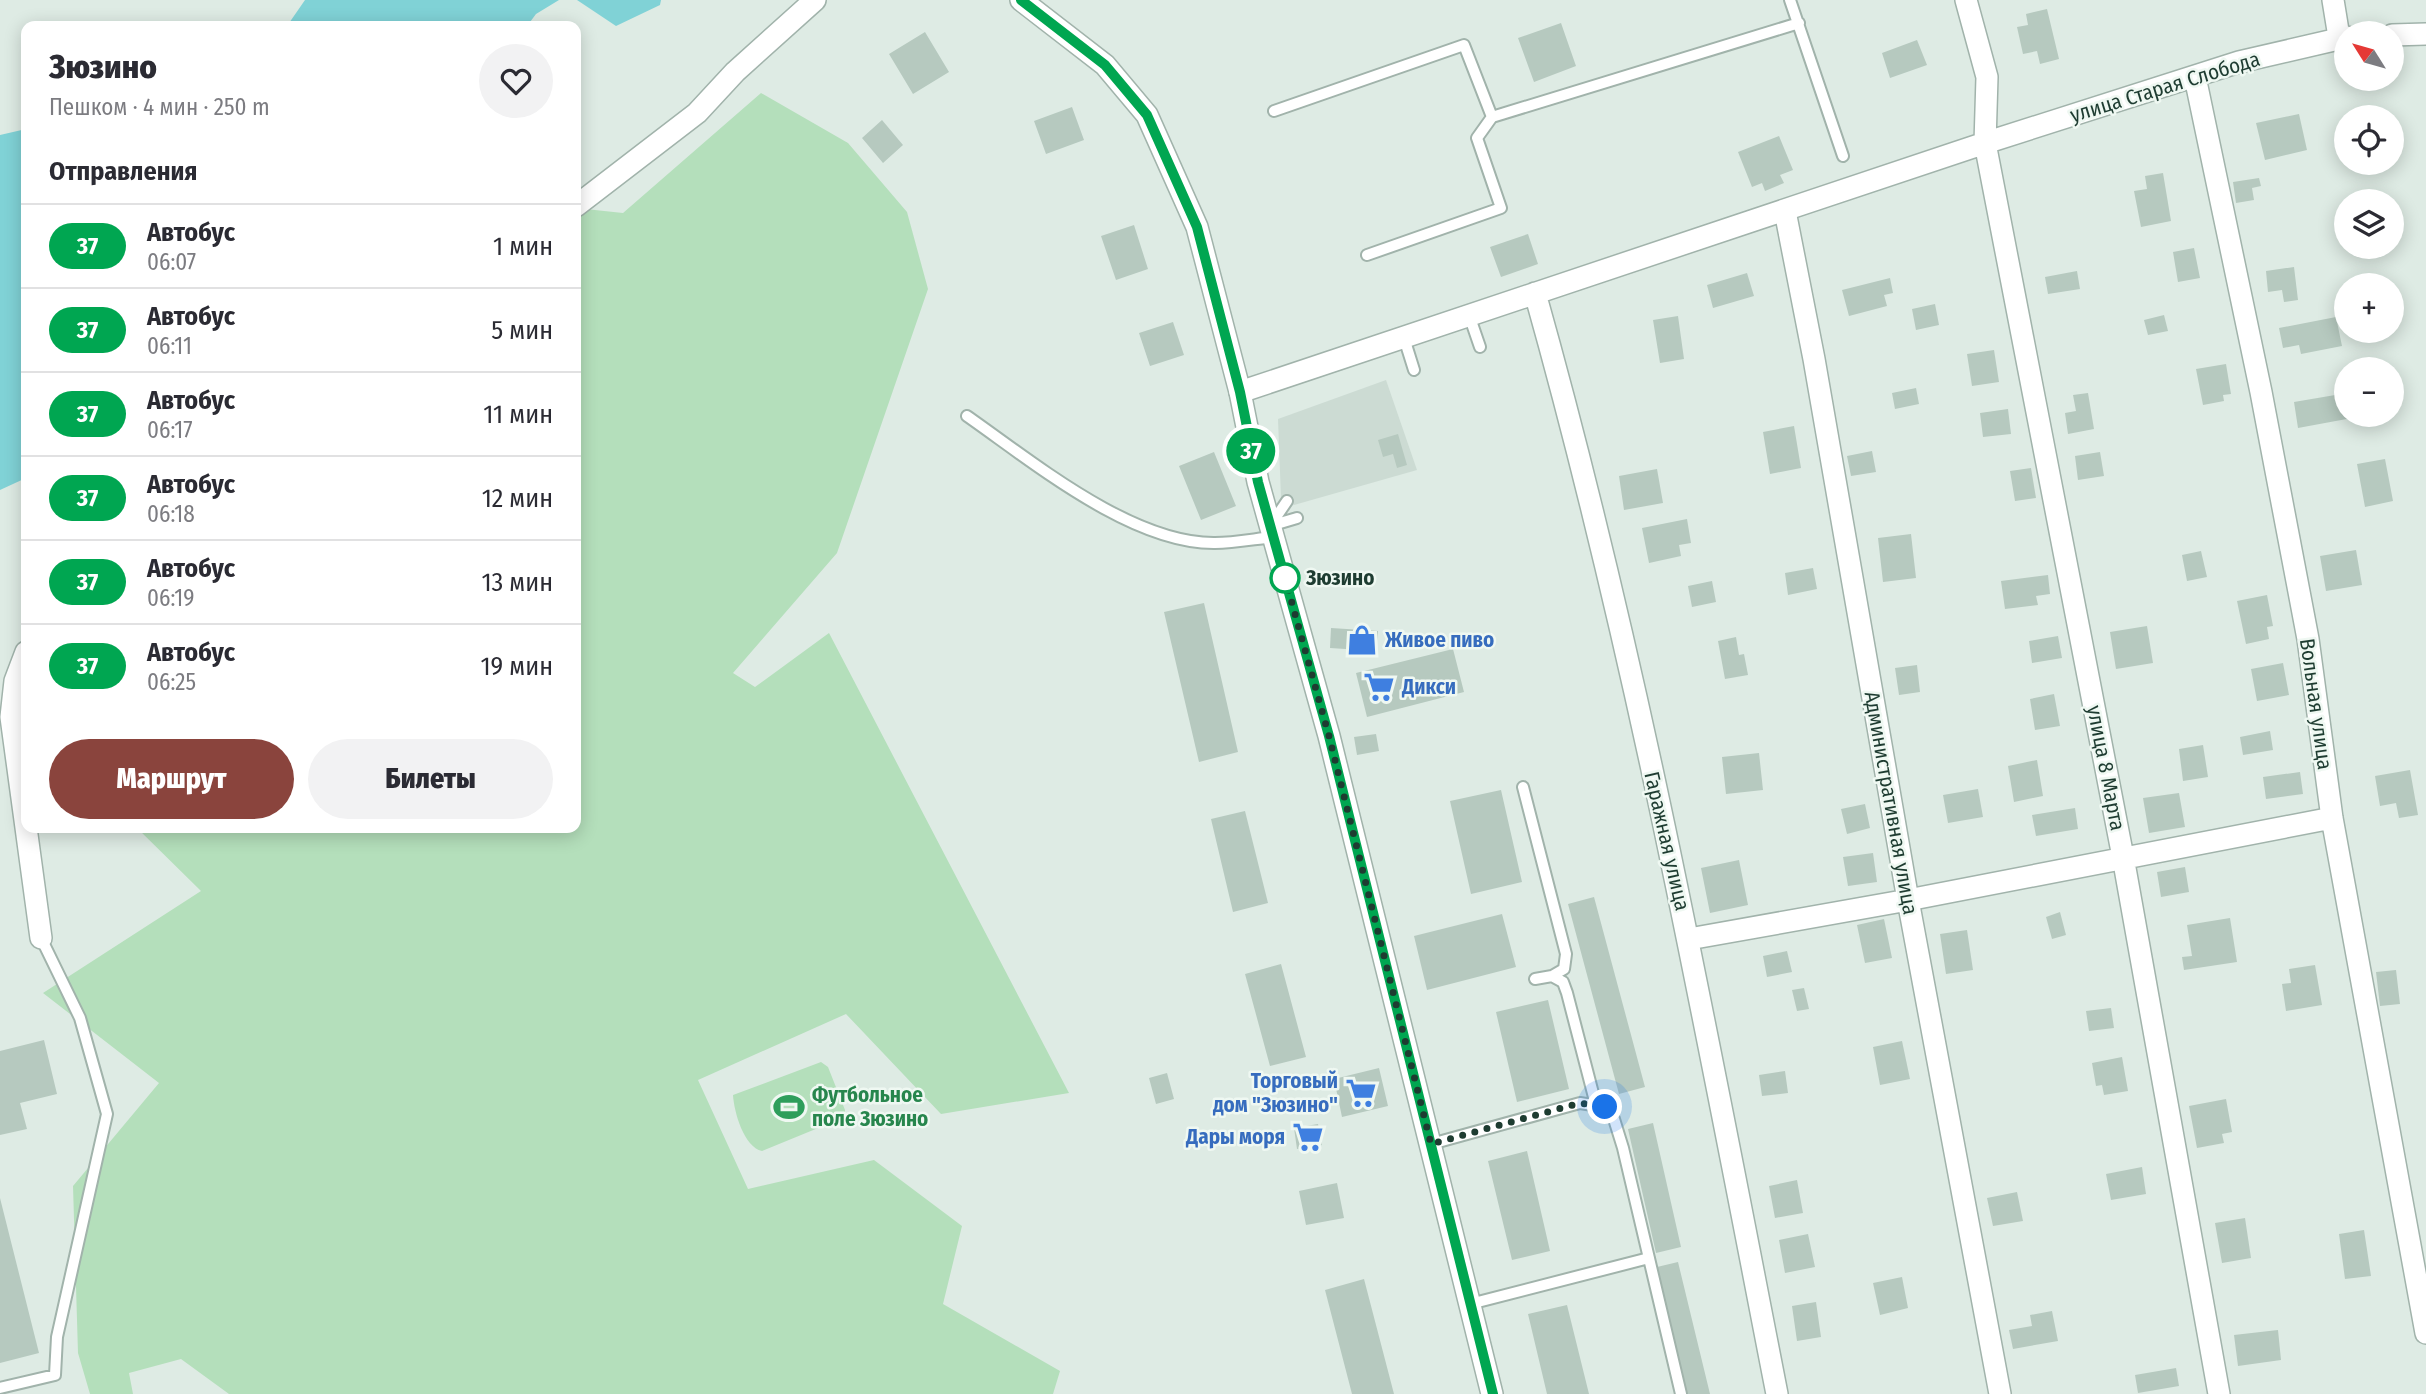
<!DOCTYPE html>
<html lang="ru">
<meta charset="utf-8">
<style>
:root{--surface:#fff;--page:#f2f2f3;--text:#2b2b33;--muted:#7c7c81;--line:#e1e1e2;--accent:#8a443d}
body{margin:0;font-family:"Fira Sans Condensed",sans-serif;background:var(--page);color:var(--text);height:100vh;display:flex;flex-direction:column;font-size:26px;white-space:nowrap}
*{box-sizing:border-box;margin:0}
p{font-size:23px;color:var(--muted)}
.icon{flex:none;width:38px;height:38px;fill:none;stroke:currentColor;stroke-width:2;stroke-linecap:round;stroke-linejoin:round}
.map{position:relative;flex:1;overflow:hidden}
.details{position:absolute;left:21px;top:21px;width:560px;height:812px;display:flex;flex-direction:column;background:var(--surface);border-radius:14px;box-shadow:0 4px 18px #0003}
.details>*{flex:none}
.badge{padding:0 14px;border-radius:23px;font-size:24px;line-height:46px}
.needle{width:46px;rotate:307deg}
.controls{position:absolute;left:2334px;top:21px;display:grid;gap:14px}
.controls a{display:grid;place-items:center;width:70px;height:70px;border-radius:50%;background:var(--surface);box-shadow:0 4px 18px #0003;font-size:35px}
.you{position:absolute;width:35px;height:35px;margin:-18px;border:5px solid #fff;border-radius:50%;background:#1a73e8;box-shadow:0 0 0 10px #1a73e833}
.map>.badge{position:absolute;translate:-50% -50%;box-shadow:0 0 0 4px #fff}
h2{padding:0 28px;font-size:26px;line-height:63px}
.round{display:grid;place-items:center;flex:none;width:74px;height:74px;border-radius:37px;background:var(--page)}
.head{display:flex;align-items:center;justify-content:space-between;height:119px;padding:0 28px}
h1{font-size:33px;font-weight:800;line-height:52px}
.cta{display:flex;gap:14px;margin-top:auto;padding:14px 28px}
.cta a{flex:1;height:80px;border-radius:42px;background:var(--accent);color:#fff;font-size:28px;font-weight:800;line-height:80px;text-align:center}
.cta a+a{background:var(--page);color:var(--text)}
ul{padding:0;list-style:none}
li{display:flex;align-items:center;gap:21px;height:84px;padding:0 28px;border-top:2px solid var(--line)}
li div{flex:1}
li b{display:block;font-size:26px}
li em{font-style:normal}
li .badge{min-width:77px;font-weight:700;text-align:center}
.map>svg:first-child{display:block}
.built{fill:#ccdbd3}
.green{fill:#b4dfbb}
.water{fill:#80d2d6}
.building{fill:#b6c9bf}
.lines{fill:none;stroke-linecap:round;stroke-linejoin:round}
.service-casing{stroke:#a1b3ab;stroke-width:14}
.minor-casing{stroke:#a1b3ab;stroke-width:24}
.tertiary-casing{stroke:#a1b3ab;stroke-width:24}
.service{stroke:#fff;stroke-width:10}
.minor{stroke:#fff;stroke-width:21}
.tertiary{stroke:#fff;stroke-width:21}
.line-casing{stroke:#fff;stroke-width:16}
.line{stroke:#00a651;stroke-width:10}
.walk{stroke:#1e3c31;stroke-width:7;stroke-dasharray:0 12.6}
.stop-dot{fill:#fff;stroke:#00a651;stroke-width:3.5}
.labels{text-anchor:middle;stroke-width:5;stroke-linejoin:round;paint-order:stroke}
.street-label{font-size:21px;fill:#1e3c31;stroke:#eff8f2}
.stop-label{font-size:21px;font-weight:bold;fill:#1e3c31;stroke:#eff8f2;text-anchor:start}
.shop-label{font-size:21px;font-weight:bold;fill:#366cbe;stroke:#eff8f2;text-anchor:start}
.leisure-label{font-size:21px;font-weight:bold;fill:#27864d;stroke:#eff8f2;text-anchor:start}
</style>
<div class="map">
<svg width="2426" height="1394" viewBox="0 0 2426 1394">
<rect width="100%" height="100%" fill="#deebe4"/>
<path class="built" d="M 1386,380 L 1417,470 L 1294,505 L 1281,498 L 1278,419 Z"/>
<path class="green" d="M 761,93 L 848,143 L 907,212 L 928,289 L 837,553 L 733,673 L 755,687 L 829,633 L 1069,1093 L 941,1114 L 846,1014 L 698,1080 L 748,1189 L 874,1160 L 962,1226 L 943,1304 L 1060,1371 L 1053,1394 L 229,1394 L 181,1359 L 129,1373 L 133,1394 L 90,1394 L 78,1353 L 73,1186 L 159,1083 L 43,993 L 201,891 L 137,828 L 576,828 L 576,208 L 623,213 Z
M 821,1062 L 828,1067 L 845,1110 L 845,1117 L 762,1151 C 744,1147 734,1112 733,1095 Z"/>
<path class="water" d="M 305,0 L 559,0 L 536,14 L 527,26 L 287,26 Z
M 577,0 L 661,0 L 660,5 L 616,26 Z
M 26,129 L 26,478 L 0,490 L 0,135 Z"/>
<path class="building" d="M 2047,9 L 2059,59 L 2040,64 L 2037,51 L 2023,54 L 2017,27 L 2028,25 L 2026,14 Z
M 1561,23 L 1576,66 L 1534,82 L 1518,38 Z
M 925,32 L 949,72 L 913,94 L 889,54 Z
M 1917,40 L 1927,65 L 1890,78 L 1882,53 Z
M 1072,107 L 1084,140 L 1046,154 L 1034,121 Z
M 2299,114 L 2307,150 L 2265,160 L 2256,123 Z
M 882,120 L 903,145 L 883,163 L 862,138 Z
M 1779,136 L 1793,170 L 1780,175 L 1784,183 L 1765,191 L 1762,183 L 1752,187 L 1738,152 Z
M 2163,173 L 2171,221 L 2141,227 L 2134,191 L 2147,189 L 2145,176 Z
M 2259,178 L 2261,186 L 2252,188 L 2254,200 L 2236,203 L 2233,182 Z
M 1134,225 L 1148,269 L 1116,280 L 1101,236 Z
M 1528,234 L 1538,264 L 1501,277 L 1490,247 Z
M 2194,248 L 2200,278 L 2178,282 L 2173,252 Z
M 2294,267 L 2298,300 L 2284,302 L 2282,290 L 2268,292 L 2266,271 Z
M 2077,271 L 2080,289 L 2048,294 L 2045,277 Z
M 1747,273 L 1754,296 L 1713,308 L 1707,285 Z
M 1890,278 L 1893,293 L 1884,295 L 1887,306 L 1849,316 L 1842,290 Z
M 1935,304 L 1939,325 L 1916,330 L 1912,309 Z
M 2164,315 L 2168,331 L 2148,335 L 2144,320 Z
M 1678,316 L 1684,359 L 1660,363 L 1653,320 Z
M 2336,317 L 2342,346 L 2301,354 L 2299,345 L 2283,348 L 2279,328 Z
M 1173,322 L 1184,355 L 1150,366 L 1139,333 Z
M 1994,350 L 1999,382 L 1972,386 L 1967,354 Z
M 2226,364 L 2231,394 L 2223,395 L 2224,401 L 2203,405 L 2196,369 Z
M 1916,388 L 1919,404 L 1895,409 L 1892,393 Z
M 2088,393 L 2094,429 L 2068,434 L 2065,413 L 2076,411 L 2073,395 Z
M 2347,393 L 2347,415 L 2351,415 L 2352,418 L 2298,428 L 2294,402 Z
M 2008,409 L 2011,434 L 1983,437 L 1980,413 Z
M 1794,426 L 1801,468 L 1770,474 L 1763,432 Z
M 1398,434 L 1407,465 L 1397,468 L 1393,454 L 1383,457 L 1378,440 Z
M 1872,451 L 1876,472 L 1851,476 L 1847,456 Z
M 1214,452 L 1236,506 L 1201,520 L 1179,466 Z
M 2100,452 L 2104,476 L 2078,480 L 2075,456 Z
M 2385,459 L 2393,501 L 2365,507 L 2357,464 Z
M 2031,468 L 2036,498 L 2015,501 L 2010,471 Z
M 1657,469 L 1663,503 L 1624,510 L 1619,476 Z
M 1687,519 L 1691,543 L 1679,545 L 1681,556 L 1649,563 L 1642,528 Z
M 1911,534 L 1916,578 L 1883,582 L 1878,538 Z
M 2356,550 L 2362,585 L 2326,591 L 2320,556 Z
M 2201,551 L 2207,577 L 2187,581 L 2182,555 Z
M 1813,568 L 1817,589 L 1788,595 L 1785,573 Z
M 2048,575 L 2050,594 L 2036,596 L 2038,605 L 2005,609 L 2001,581 Z
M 1712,581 L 1716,602 L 1692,607 L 1688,586 Z
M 2267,595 L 2273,626 L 2267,627 L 2269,639 L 2246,644 L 2237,601 Z
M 1204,603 L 1238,752 L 1199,762 L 1164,612 Z
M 2147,626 L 2153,663 L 2116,669 L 2110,632 Z
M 1331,628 L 1378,631 L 1376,651 L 1330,648 Z
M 2058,636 L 2062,658 L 2032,663 L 2029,641 Z
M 1736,637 L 1739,655 L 1744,654 L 1748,675 L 1725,679 L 1718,641 Z
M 1453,649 L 1464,692 L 1367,717 L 1356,673 Z
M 2283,663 L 2289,695 L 2257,701 L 2251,669 Z
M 1917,665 L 1920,692 L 1899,695 L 1895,668 Z
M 2054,694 L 2060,726 L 2035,730 L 2030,699 Z
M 2270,731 L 2273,750 L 2243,755 L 2240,737 Z
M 1376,734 L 1379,751 L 1357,755 L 1354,737 Z
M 2203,745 L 2208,777 L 2183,781 L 2179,749 Z
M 1759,753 L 1763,790 L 1726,794 L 1722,757 Z
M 2037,760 L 2043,796 L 2014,802 L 2008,766 Z
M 2410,770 L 2418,815 L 2399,818 L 2396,803 L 2380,806 L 2375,776 Z
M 2300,772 L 2303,794 L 2266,799 L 2263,777 Z
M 1978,789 L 1983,817 L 1948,823 L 1943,795 Z
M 1501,790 L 1522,882 L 1471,894 L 1450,801 Z
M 2179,793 L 2185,827 L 2149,833 L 2143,798 Z
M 1865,804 L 1870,828 L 1847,834 L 1841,809 Z
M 2075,808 L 2078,829 L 2036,836 L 2032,815 Z
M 1245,811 L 1268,903 L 1233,912 L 1211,819 Z
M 1873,853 L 1877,882 L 1848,886 L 1843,857 Z
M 1739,860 L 1748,905 L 1710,913 L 1701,868 Z
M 2185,867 L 2189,892 L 2161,897 L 2157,872 Z
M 1594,897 L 1645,1087 L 1619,1094 L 1568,904 Z
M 2060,912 L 2066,935 L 2052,939 L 2046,917 Z
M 1502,914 L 1516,967 L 1427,990 L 1414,936 Z
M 2230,918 L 2237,962 L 2184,970 L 2182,957 L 2192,956 L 2187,925 Z
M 1884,919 L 1892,958 L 1865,963 L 1857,925 Z
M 1967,930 L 1973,970 L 1946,974 L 1940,934 Z
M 1787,951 L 1792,972 L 1767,977 L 1763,956 Z
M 1281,964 L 1306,1057 L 1270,1066 L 1245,974 Z
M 2315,965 L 2322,1005 L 2286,1011 L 2282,984 L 2291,983 L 2289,969 Z
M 2396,970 L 2400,1004 L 2380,1006 L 2376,972 Z
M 1804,988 L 1809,1009 L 1797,1011 L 1792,990 Z
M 1548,1000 L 1569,1089 L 1517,1102 L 1496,1012 Z
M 2111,1008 L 2114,1028 L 2089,1031 L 2086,1011 Z
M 44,1040 L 57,1094 L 20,1103 L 27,1129 L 0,1135 L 0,1051 Z
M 1902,1041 L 1910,1079 L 1880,1085 L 1873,1047 Z
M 2122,1057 L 2128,1091 L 2104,1095 L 2102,1085 L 2096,1086 L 2092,1063 Z
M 1379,1068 L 1388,1106 L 1342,1117 L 1334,1079 Z
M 1785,1071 L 1788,1093 L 1762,1096 L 1759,1075 Z
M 1167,1073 L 1174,1099 L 1156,1104 L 1149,1078 Z
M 2226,1099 L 2232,1132 L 2222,1134 L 2224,1143 L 2197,1148 L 2189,1106 Z
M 1653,1123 L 1681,1247 L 1656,1253 L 1628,1129 Z
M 1318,1124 L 1322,1145 L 1297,1149 L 1294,1128 Z
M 1527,1151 L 1550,1251 L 1512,1260 L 1488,1161 Z
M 2142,1167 L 2146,1194 L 2111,1200 L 2106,1174 Z
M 1797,1180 L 1803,1213 L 1775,1218 L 1769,1186 Z
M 1337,1183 L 1344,1218 L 1306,1225 L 1299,1191 Z
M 2017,1192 L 2023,1221 L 1993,1226 L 1987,1198 Z
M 0,1198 L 39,1353 L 0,1363 Z
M 2245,1218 L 2251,1258 L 2222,1263 L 2215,1223 Z
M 2364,1230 L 2371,1276 L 2345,1279 L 2339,1234 Z
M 1808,1234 L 1815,1267 L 1785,1273 L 1779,1240 Z
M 1678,1262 L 1710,1394 L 1687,1394 L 1657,1267 Z
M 1902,1277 L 1908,1308 L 1880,1315 L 1873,1283 Z
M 1364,1279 L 1394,1394 L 1352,1394 L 1325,1290 Z
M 1816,1302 L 1821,1337 L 1797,1341 L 1792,1306 Z
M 1567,1305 L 1589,1394 L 1547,1394 L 1528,1314 Z
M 2052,1311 L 2058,1341 L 2013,1349 L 2009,1330 L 2032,1326 L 2030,1315 Z
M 2278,1330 L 2281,1360 L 2238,1366 L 2234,1335 Z
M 2176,1368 L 2179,1386 L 2138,1393 L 2135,1375 Z"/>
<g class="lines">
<g class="service-casing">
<path id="service" d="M 1790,0 L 1843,156
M 1274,111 L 1464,45 L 1492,117 L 1799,23
M 1367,255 L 1501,208 L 1477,138 L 1492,117
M 1469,315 L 1480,347
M 1404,338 L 1414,370
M 967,416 C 1033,462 1132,544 1215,543 C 1234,543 1254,539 1273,537
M 1270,526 L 1287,501
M 1270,526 L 1297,518
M 1523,787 L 1566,954 L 1564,969 L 1552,976 L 1535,979
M 1552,976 L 1563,982 L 1567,993 L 1596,1105
M 1431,1144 L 1580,1103 L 1605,1107 L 1614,1119 L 1623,1148 L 1681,1394
M 1470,1304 L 1649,1258
M 0,1388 L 55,1375 L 57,1337 L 107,1114 L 80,1018 L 41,938"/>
</g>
<g class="minor-casing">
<path id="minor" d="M 1966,0 L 1987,77 L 1985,143 L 2123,857 L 2219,1394
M 2333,0 L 2339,37
M 2392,35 L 2426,34
M 2195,77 L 2261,392 L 2308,639 L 2332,818 L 2426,1333
M 576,206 L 697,113 L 735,72 L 815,0
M 1785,211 L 1814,359 L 1908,900 L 2000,1394
M 1535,293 C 1637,655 1705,1025 1777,1394
M 1240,392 L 1985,143 L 2239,62 L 2347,37
M 26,652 L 15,681 L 11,717 L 41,938
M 1689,939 L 1908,900 L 2332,818"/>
</g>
<g class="tertiary-casing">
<path id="tertiary" d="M 1021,0 L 1105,65 L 1147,115 L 1197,227 L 1240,392 L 1258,482 L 1329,736 L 1492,1394"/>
</g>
<use href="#service" class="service"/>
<use href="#minor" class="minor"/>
<use href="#tertiary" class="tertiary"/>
</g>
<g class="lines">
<g class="line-casing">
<path id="line" d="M 1021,0 L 1105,65 L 1147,115 L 1197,227 L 1240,392 L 1258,482 L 1329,736 L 1493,1394"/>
</g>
<use href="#line" class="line"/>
<path class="walk" d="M 1285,578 L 1329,736 L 1431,1144 L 1580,1103 L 1605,1107"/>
</g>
<defs>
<g id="shop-bare" transform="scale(2.415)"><path d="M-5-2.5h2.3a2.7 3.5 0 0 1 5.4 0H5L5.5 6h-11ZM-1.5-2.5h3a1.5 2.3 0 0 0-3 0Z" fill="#3f7fe0" stroke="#eff8f2" stroke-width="2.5" paint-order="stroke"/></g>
<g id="supermarket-bare" transform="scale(2.415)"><path d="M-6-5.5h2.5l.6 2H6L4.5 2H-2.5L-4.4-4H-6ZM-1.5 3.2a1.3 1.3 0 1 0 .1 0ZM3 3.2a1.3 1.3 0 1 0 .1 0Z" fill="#3f7fe0" stroke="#eff8f2" stroke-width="2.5" paint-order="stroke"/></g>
<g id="stadium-bare" transform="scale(2.415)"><path d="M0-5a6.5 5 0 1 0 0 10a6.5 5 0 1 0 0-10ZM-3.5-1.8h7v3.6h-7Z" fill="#2e9e5b" stroke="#eff8f2" stroke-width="2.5" paint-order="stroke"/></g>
</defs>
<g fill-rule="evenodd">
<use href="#shop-bare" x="1362" y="640"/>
<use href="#supermarket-bare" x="1379" y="687"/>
<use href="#supermarket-bare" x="1361" y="1093"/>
<use href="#stadium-bare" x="789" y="1107"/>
<use href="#supermarket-bare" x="1308" y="1137"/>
</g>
<circle class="stop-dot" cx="1285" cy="578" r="14"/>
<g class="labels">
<g class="street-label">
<text transform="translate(2165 87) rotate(-17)" y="7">улица Старая Слобода</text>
<text transform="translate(2316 704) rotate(82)" y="7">Вольная улица</text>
<text transform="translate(2106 768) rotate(79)" y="7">улица 8 Марта</text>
<text transform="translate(1891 803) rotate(80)" y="7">Административная улица</text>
<text transform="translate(1667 841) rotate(77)" y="7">Гаражная улица</text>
</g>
<g class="stop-label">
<text x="1306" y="585">Зюзино</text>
</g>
<g class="shop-label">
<text x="1385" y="647">Живое пиво</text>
<text x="1402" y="694">Дикси</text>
<text x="1338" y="1088" text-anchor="end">Торговый<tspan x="1338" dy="24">дом "Зюзино"</tspan></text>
<text x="1285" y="1144" text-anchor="end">Дары моря</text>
</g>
<g class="leisure-label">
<text x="812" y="1102">Футбольное<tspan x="812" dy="24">поле Зюзино</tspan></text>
</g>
</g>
</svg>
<div class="controls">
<a><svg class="needle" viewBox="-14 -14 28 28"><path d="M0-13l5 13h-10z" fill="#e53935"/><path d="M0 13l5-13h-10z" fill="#7c7c81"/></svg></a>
<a><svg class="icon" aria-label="locate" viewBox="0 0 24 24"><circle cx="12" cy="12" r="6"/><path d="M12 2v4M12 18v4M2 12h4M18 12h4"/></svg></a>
<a><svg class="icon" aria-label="layers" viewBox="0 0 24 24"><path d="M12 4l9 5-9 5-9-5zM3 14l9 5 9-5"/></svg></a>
<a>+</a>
<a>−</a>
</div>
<div class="you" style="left:1605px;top:1107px"></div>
<b class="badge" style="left:1251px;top:451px;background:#00a651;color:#fff">37</b>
<section class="details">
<div class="head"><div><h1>Зюзино</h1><p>Пешком · 4 мин · 250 m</p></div><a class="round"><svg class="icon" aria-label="heart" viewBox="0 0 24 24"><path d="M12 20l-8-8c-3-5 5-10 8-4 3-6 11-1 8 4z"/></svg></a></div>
<h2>Отправления</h2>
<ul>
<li><span class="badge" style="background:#00a651;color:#fff">37</span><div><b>Автобус</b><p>06:07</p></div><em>1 мин</em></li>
<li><span class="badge" style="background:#00a651;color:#fff">37</span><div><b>Автобус</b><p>06:11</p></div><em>5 мин</em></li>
<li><span class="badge" style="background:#00a651;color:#fff">37</span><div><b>Автобус</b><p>06:17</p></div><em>11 мин</em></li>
<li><span class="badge" style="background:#00a651;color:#fff">37</span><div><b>Автобус</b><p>06:18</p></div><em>12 мин</em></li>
<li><span class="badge" style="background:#00a651;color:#fff">37</span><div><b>Автобус</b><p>06:19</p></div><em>13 мин</em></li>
<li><span class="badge" style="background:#00a651;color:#fff">37</span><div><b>Автобус</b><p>06:25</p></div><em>19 мин</em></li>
</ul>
<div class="cta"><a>Маршрут</a><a>Билеты</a></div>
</section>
</div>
